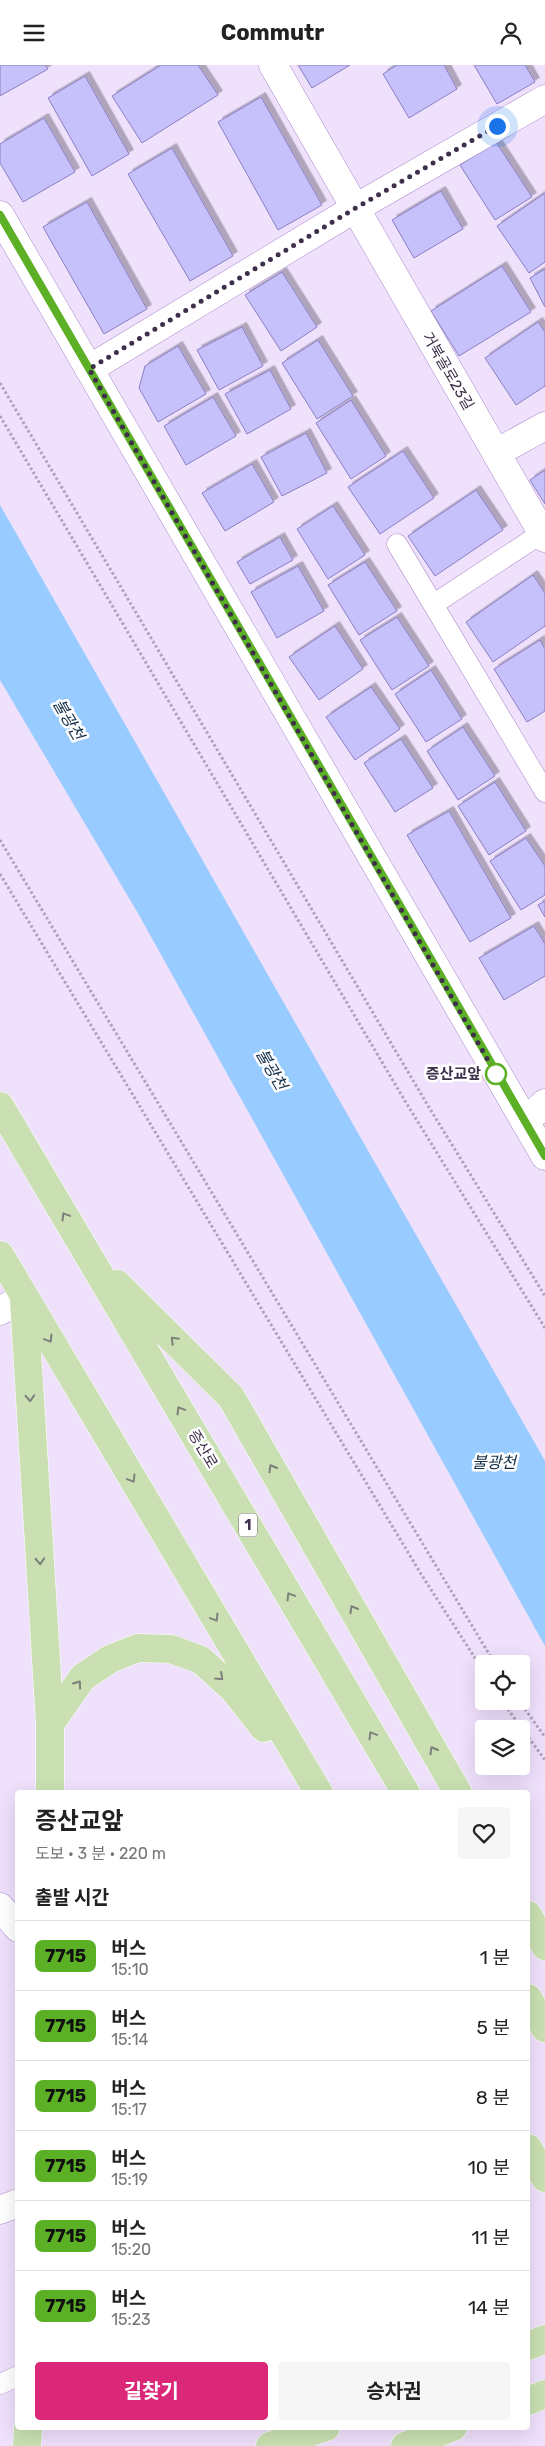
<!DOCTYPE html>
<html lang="ko">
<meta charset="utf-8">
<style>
:root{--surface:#fff;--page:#f6f6f6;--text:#222;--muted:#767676;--line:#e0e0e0;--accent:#db2777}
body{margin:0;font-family:Rubik,"Noto Sans KR",sans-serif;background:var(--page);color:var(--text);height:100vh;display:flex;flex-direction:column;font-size:19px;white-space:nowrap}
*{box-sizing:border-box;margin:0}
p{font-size:16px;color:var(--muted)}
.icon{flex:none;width:28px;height:28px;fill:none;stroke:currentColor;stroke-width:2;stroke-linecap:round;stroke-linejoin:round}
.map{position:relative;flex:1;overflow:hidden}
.details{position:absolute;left:15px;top:1725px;width:515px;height:640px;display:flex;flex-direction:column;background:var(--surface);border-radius:5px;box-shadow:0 5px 20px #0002}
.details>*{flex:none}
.badge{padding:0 10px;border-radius:8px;font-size:18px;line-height:32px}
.fabs{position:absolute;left:475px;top:1590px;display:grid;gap:10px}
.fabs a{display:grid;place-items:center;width:55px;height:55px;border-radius:5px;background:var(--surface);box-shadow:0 5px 20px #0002;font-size:25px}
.you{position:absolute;width:25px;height:25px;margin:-12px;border:4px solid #fff;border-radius:50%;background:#1a73e8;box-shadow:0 0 0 8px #1a73e833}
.map>.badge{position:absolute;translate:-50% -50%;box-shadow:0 0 0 2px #fff}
h2{padding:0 20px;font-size:19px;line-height:45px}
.round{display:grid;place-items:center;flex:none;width:52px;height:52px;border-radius:5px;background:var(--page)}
.head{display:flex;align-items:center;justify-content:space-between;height:85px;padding:0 20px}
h1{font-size:24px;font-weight:700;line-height:38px}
.action{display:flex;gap:10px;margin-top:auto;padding:10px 20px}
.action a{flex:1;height:58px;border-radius:5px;background:var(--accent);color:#fff;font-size:20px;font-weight:700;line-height:58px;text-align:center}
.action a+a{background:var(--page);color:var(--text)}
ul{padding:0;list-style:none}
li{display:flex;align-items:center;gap:15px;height:70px;padding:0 20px;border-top:1px solid var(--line)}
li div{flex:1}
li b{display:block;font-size:19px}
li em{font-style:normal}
li .badge{min-width:55px;font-weight:700;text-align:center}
header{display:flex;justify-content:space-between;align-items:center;height:65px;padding:0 20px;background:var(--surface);font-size:22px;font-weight:700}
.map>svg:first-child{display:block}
.water{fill:#98cbff}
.building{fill:#c7c1fb;stroke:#887fc2;filter:url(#shadow)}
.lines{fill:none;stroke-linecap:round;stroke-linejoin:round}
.service-casing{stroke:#b08ccd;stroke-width:21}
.minor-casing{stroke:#b08ccd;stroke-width:29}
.tertiary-casing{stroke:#b08ccd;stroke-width:29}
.primary-casing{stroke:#fff;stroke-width:29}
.path{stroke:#afa0bc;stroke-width:3;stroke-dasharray:2.5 2.5;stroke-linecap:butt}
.service{stroke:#fff;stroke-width:20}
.minor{stroke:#fff;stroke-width:28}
.tertiary{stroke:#fff;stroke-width:28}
.primary{stroke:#cae0b2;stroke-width:28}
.oneway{stroke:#7d7f79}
.line-casing{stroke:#fff;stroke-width:11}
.line{stroke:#5bb025;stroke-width:8}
.walk{stroke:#3e2f4a;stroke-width:5;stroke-dasharray:0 9}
.stop-dot{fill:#fff;stroke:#5bb025;stroke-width:2.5}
.labels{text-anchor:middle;stroke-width:5;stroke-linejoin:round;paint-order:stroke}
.shield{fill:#fff;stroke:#786d80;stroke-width:1}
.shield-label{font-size:14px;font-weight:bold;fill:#3e2f4a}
.street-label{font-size:15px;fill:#3e2f4a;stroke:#fff}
.stop-label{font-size:15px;font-weight:bold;fill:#3e2f4a;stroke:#fff;text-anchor:end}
.water-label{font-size:16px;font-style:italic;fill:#122d47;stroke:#fff}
</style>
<header><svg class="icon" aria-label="menu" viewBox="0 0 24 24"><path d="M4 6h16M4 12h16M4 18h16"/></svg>Commutr<svg class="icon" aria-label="person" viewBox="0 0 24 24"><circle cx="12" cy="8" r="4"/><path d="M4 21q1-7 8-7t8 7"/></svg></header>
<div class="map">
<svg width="545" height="2381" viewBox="0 0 545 2381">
<defs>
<filter id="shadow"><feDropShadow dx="4.5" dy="-4.5" stdDeviation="0" flood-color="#0004"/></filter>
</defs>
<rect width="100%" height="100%" fill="#efe0fc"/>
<path class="water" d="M 0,440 L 545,1396 L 545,1581 L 139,850 L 0,615 Z"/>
<path class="building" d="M 0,0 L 45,0 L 48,4 L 0,31 Z
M 161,0 L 198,0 L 218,30 L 142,78 L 112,31 Z
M 298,0 L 350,0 L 312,23 Z
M 397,0 L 444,0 L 457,24 L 409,53 L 383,9 Z
M 474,0 L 525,0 L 535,17 L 497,39 Z
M 85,11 L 129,89 L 92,111 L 48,33 Z
M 261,32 L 322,140 L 278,165 L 218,57 Z
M 44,53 L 75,107 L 23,137 L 0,98 L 0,79 Z
M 496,77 L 532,132 L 495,155 L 460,100 Z
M 172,83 L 233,191 L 190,216 L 128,109 Z
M 441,126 L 463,164 L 414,193 L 392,155 Z
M 545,128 L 545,197 L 529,208 L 497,161 Z
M 87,137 L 147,244 L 104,269 L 43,162 Z
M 502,201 L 531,247 L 459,291 L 431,246 Z
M 545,204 L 545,242 L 530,213 Z
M 282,207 L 317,262 L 281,286 L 245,230 Z
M 538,257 L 545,267 L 545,321 L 516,340 L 485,293 Z
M 242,262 L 263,301 L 219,325 L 197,285 Z
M 318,275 L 353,331 L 317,354 L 282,298 Z
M 178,281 L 206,329 L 158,357 L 139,323 L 145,301 Z
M 270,305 L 291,344 L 247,369 L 225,329 Z
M 213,332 L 236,371 L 186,400 L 164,361 Z
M 351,335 L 386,391 L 351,414 L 316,358 Z
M 306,368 L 327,408 L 282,431 L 261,392 Z
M 403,386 L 434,433 L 380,469 L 348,422 Z
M 252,399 L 274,437 L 225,466 L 202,428 Z
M 545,405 L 545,439 L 530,415 Z
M 476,425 L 503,465 L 435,511 L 408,471 Z
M 333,441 L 365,490 L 328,514 L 297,464 Z
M 280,472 L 293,495 L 250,519 L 237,497 Z
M 365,497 L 397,546 L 359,570 L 328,520 Z
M 298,501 L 324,546 L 277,573 L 251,527 Z
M 533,510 L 545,528 L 545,561 L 493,597 L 466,557 Z
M 397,552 L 429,601 L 392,625 L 360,575 Z
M 335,561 L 363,604 L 319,635 L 289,592 Z
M 540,575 L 545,584 L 545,646 L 527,657 L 494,604 Z
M 431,605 L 462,654 L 426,677 L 395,629 Z
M 371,622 L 400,664 L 355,695 L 326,652 Z
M 463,662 L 495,711 L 458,735 L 427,686 Z
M 401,674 L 433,723 L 395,747 L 364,698 Z
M 495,717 L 526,766 L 489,790 L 458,741 Z
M 449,746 L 511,853 L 470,877 L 407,770 Z
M 526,773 L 545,801 L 545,830 L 521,845 L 490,796 Z
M 545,836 L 545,852 L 538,840 Z
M 534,861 L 545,879 L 545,911 L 504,935 L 479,893 Z"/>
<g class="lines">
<g class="service-casing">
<path id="service" d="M 397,479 L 545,727
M 434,539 L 542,468
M 0,2319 L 18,2311"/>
</g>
<g class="minor-casing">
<path id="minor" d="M 273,0 L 545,473
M 89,304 L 354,144 L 545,34
M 496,388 L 545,361
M 525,1057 L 545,1038
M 0,1246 L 24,1232
M 0,1842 L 18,1863
M 0,2145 L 18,2138"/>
</g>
<g class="tertiary-casing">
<path id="tertiary" d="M 0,150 L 545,1091"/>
</g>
<g class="primary-casing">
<path id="primary" d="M 0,1041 L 406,1728
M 0,1190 L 319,1728
M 117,1219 L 231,1332 L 458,1728
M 24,1236 L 50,1659 L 50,1728
M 50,1659 L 83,1612 L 110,1594 L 138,1583 L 171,1584 L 201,1595 L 234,1625 L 264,1663
M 528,1850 L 545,1881
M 528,1933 L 545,1963
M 528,2083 L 545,2113
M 528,2281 L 545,2274
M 528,2336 L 545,2329
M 27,2381 L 28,2362
M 270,2381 L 326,2362
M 405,2381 L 453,2362"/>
</g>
<path class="path" d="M 0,318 L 427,1039 L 545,1231
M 0,351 L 405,1036 L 545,1263
M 0,775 L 495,1599
M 0,809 L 421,1509 L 484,1607
M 502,1636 L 545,1695
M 519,1636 L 545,1672"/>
<use href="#service" class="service"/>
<use href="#minor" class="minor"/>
<use href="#tertiary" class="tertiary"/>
<use href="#primary" class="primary"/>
</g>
<defs><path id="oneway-chevron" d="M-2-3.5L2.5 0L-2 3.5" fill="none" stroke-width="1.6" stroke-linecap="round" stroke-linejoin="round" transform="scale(1.25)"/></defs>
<g class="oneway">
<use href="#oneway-chevron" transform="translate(65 1151) rotate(-121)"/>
<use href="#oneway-chevron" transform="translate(49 1274) rotate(59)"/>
<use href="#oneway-chevron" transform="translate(174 1275) rotate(-135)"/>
<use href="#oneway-chevron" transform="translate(30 1333) rotate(87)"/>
<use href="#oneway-chevron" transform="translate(180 1345) rotate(-121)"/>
<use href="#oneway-chevron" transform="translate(272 1403) rotate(-120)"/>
<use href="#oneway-chevron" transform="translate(132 1414) rotate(59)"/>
<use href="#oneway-chevron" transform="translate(40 1496) rotate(87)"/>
<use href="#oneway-chevron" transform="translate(290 1531) rotate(-121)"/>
<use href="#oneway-chevron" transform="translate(353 1544) rotate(-120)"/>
<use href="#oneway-chevron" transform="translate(215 1553) rotate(59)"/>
<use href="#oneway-chevron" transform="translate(220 1612) rotate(43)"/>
<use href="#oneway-chevron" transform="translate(78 1619) rotate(-54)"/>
<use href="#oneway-chevron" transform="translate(372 1670) rotate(-121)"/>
<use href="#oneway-chevron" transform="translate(433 1685) rotate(-120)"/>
</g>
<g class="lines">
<g class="line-casing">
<path id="line" d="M 0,150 L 545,1091"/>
</g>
<use href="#line" class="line"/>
<path class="walk" d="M 496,1009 L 89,304 L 354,144 L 497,61"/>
</g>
<circle class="stop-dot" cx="496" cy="1009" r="10"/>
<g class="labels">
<rect class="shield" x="239" y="1448.5" width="18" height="23" rx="4"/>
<g class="shield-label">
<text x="248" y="1465">1</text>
</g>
<g class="street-label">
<text transform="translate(448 306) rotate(60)" y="5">거북골로23길</text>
<text transform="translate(203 1384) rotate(59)" y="5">증산로</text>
</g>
<g class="stop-label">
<text x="481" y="1014">증산교앞</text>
</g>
<g class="water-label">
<text transform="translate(69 654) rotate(60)" y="6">불광천</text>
<text transform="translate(272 1004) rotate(60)" y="6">불광천</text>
<text x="494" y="1403">불광천</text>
</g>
</g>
</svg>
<div class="fabs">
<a><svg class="icon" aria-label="locate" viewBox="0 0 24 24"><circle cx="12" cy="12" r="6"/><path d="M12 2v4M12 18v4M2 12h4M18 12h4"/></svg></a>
<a><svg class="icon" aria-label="layers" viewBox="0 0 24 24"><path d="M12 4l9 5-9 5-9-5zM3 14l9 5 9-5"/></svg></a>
</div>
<div class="you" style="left:497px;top:61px"></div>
<section class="details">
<div class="head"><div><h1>증산교앞</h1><p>도보 · 3 분 · 220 m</p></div><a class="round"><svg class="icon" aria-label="heart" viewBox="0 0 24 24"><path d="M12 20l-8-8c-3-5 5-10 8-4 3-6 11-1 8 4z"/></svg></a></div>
<h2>출발 시간</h2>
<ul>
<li><span class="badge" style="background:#5bb025;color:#111">7715</span><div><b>버스</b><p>15:10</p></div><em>1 분</em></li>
<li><span class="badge" style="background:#5bb025;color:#111">7715</span><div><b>버스</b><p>15:14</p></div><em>5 분</em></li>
<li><span class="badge" style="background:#5bb025;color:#111">7715</span><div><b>버스</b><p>15:17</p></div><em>8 분</em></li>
<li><span class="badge" style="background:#5bb025;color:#111">7715</span><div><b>버스</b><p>15:19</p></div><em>10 분</em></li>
<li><span class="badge" style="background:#5bb025;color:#111">7715</span><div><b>버스</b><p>15:20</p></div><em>11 분</em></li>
<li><span class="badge" style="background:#5bb025;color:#111">7715</span><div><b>버스</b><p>15:23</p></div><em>14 분</em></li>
</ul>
<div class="action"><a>길찾기</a><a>승차권</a></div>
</section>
</div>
